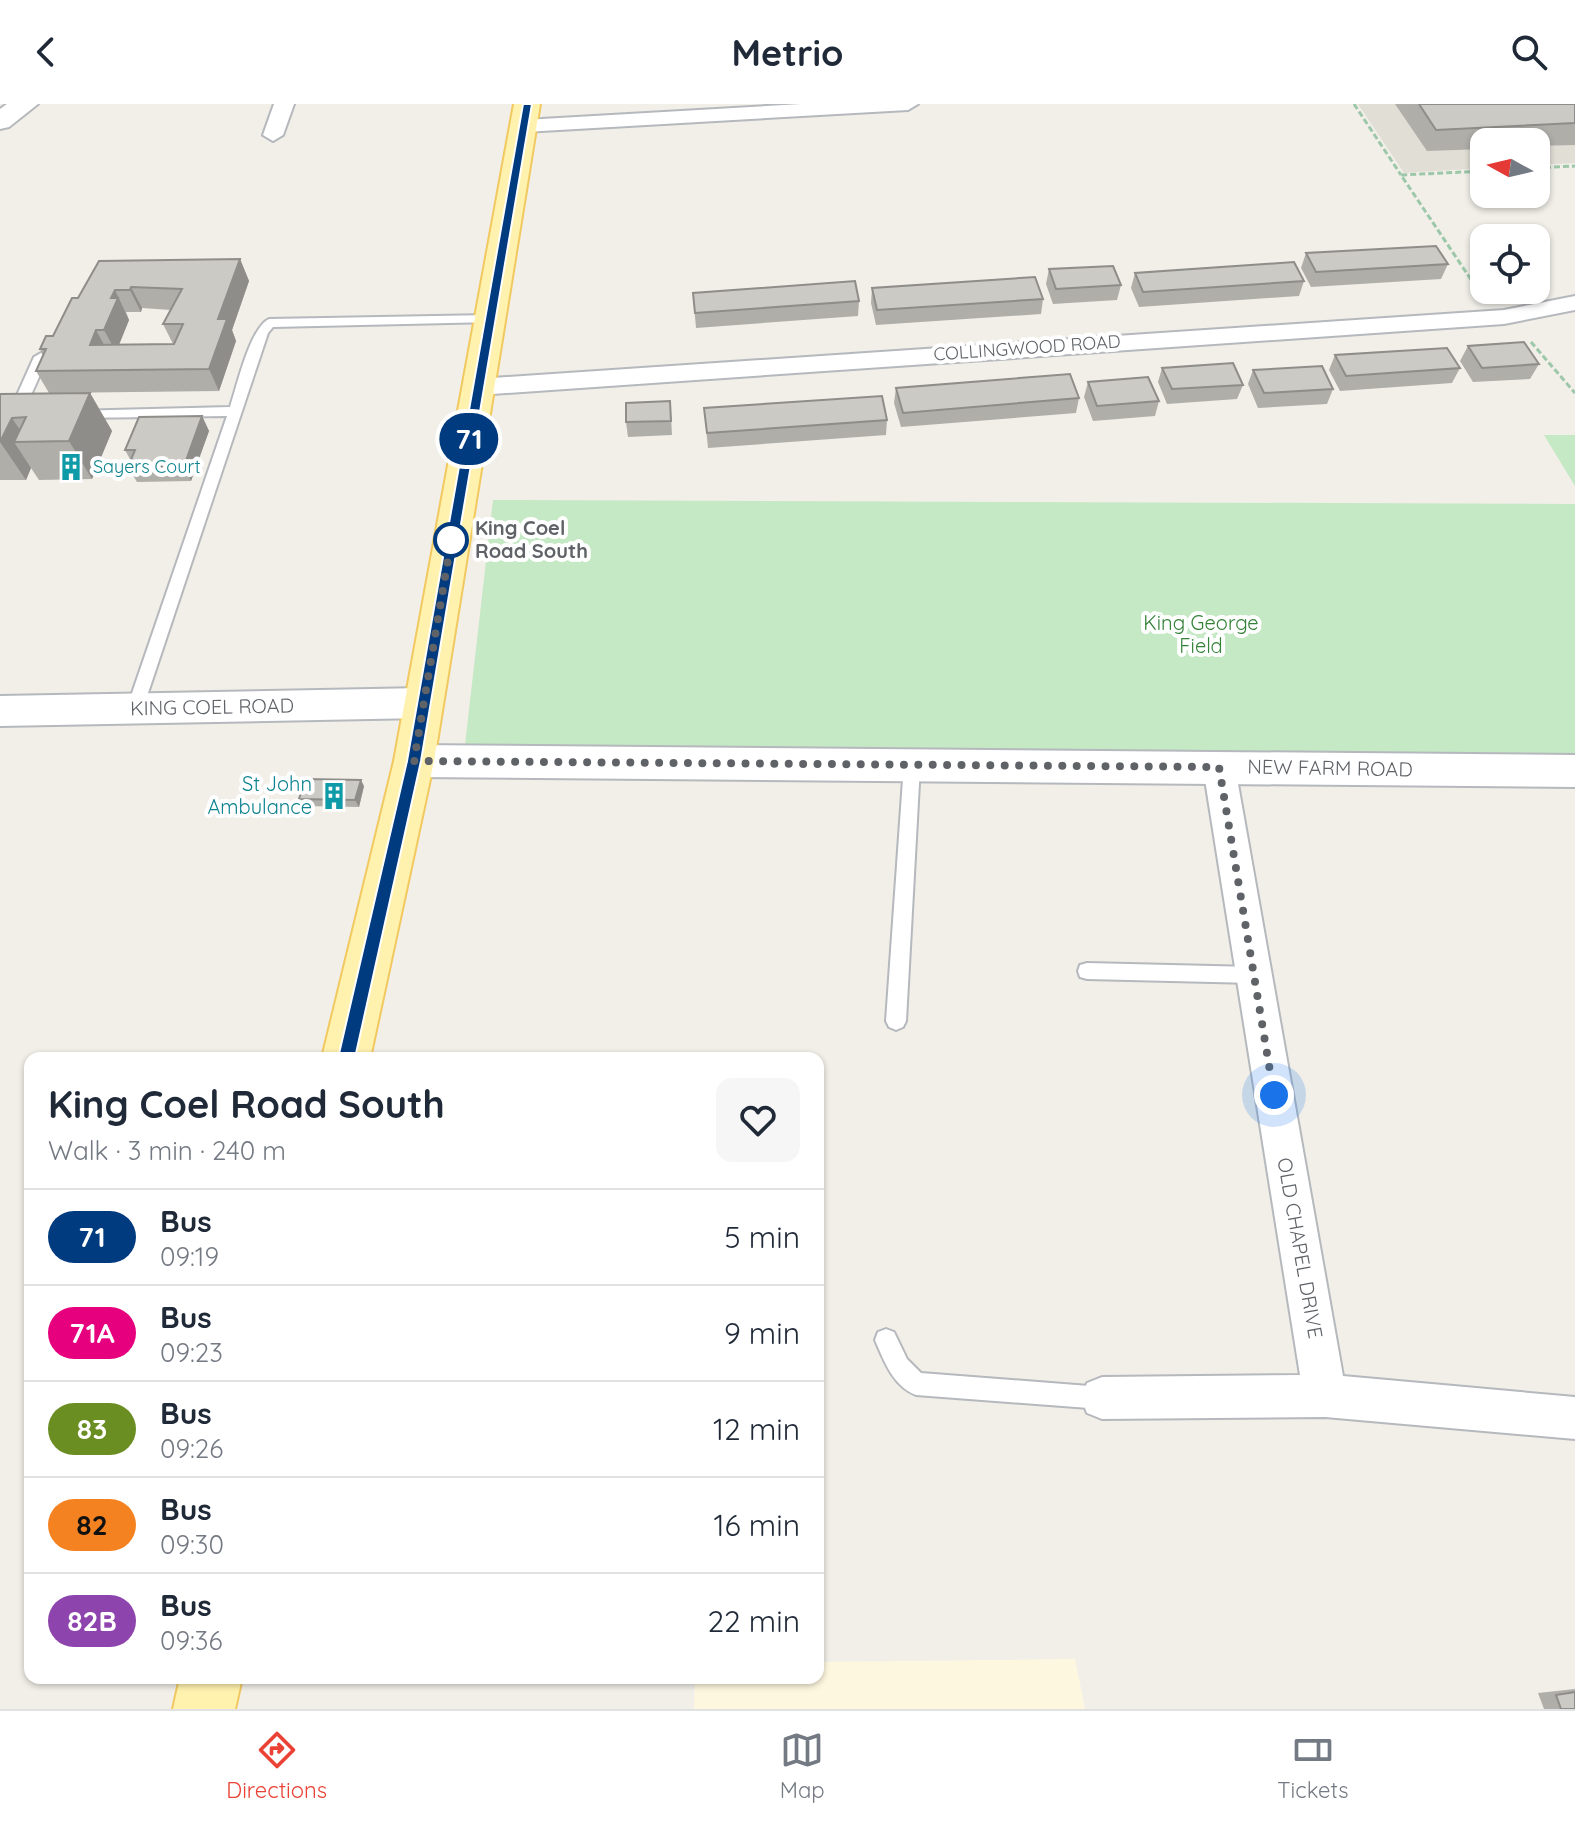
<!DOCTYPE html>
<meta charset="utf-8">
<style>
:root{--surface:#fff;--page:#f6f6f7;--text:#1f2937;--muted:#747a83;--line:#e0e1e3;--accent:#ea4335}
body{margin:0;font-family:Quicksand,sans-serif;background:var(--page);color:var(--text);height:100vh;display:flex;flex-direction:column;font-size:30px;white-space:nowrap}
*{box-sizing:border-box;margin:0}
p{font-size:26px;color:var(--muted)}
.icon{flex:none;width:44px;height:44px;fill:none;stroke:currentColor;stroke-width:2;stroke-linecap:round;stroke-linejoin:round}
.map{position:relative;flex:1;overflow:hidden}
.details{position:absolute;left:24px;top:948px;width:800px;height:632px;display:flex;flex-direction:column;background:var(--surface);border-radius:16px;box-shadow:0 2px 6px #0004}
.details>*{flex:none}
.badge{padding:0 16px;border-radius:26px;font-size:28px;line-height:52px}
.needle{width:52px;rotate:278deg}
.fabs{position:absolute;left:1470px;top:24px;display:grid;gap:16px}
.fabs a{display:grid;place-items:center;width:80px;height:80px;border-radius:16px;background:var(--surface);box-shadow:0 2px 6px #0004;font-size:40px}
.you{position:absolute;width:40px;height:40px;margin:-20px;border:6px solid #fff;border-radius:50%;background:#1a73e8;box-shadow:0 0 0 12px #1a73e833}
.map>.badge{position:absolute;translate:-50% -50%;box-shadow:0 0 0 4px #fff}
.round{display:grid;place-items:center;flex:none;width:84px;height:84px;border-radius:16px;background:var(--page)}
.overview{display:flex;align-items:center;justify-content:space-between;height:136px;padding:0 24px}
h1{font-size:38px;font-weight:800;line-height:60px}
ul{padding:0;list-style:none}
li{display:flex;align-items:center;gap:24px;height:96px;padding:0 24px;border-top:2px solid var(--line)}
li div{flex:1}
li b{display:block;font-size:30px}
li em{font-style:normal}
li .badge{min-width:88px;font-weight:700;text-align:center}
header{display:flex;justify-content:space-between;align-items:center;height:104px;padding:0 24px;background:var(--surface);font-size:36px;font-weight:800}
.tab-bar{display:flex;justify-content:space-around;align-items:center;height:112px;border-top:2px solid var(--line);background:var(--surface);font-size:22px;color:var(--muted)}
.tab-bar a{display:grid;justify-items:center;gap:4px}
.tab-bar .selected{color:var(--accent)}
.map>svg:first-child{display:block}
.commercial{fill:#fef7e0}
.education{fill:#e1ded6}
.green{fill:#c5e8c5}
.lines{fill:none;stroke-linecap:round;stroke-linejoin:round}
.service-casing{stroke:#b5b8bc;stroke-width:4}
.minor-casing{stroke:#b5b8bc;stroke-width:4}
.tertiary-casing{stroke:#b5b8bc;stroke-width:4}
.primary-casing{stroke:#f2c960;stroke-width:4}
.path{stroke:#9cc7a9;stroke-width:3;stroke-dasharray:6 3;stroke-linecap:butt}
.service{fill:#fff;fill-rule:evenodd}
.minor{fill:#fff;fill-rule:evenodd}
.tertiary{fill:#fff;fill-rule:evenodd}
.primary{fill:#fff2af;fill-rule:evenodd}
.wall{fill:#afaea9;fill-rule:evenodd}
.shaded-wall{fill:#8f8d8a}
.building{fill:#cccac5;stroke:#8f8d8a;stroke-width:2;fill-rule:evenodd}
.line{fill:#003b80;stroke:#fff;stroke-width:2}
.walk{stroke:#5f6368;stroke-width:8;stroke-dasharray:0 14.4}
.stop-dot{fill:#fff;stroke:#003b80;stroke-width:4}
.labels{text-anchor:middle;stroke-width:8;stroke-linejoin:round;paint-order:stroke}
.far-street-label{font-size:18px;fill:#5f6368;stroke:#fff}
.far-culture-label{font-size:18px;fill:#0d838f;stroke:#fff;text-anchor:start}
.stop-label{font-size:20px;font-weight:bold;fill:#5f6368;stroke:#fff;text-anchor:start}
.park-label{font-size:20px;fill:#348238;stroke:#fff}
.street-label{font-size:20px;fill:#5f6368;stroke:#fff}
.culture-label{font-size:20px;fill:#0d838f;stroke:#fff;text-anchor:end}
</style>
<header><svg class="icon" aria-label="back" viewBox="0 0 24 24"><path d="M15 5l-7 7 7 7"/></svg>Metrio<svg class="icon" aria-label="search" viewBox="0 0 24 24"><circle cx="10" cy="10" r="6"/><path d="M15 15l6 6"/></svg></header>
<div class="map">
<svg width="1575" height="1605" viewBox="0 0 1575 1605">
<rect width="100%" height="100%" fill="#f1efe8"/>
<path class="commercial" d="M 1075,1555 L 1085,1605 L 694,1605 L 695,1574 L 818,1574 L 818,1558 Z"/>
<path class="education" d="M 1358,0 L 1575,0 L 1575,59 L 1536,61 L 1536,38 L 1484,38 L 1484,64 L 1404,69 Z"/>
<path class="green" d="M 1544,331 L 1575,331 L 1575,382 Z
M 493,396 L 1575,400 L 1575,660 L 1219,663 L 465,641 Z"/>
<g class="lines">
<g class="service-casing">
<path id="service" d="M 490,211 L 496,215 L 494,218 L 273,223 L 268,229 L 143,604 L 135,610 L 129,608 L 127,604 L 227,312 L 77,314 L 70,310 L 72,307 L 230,303 C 237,282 250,224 269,215 Z
M 41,249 L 48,253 L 22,311 L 15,315 L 10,314 L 8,311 L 34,253 Z
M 912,654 L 920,661 L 906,917 L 903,923 L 896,926 L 889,923 L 886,917 L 904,661 Z
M 1087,859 L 1254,863 L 1261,865 L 1263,871 L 1261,877 L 1254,879 L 1087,875 L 1080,873 L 1078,867 L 1080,861 Z
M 886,1225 L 894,1228 L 907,1255 L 921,1269 L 1102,1283 L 1110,1286 L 1113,1294 L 1110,1302 L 1102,1305 L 916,1291 C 893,1282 884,1257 875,1236 L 878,1228 Z"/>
</g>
<g class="minor-casing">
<path id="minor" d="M 274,0 L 294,0 L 283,31 L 273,37 L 263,31 Z
M 801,0 L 918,0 L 908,6 L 524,28 L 514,22 L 524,16 Z
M 1575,192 L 1575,206 L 1504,220 L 478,291 L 469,289 L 465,283 L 469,277 L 478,275 L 1504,206 Z
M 1219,650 L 1230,654 L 1235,663 L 1343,1272 L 1575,1293 L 1575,1335 L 1325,1313 L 1102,1315 L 1087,1309 L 1081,1294 L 1087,1279 L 1102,1273 L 1300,1271 L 1203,663 L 1208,654 Z"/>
</g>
<g class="tertiary-casing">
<path id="tertiary" d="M 7,0 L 38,0 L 9,23 L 0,25 L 0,5 Z
M 423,584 L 437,588 L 443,599 L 437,610 L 423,614 L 0,622 L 0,592 Z
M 414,641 L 1575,651 L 1575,683 L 414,673 L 400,668 L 394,657 L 400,646 Z"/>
</g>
<g class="primary-casing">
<path id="primary" d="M 514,0 L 540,0 L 434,657 L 370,954 L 322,954 L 394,657 Z
M 180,1574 L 242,1574 L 235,1605 L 173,1605 Z"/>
</g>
<path class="path" d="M 1354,0 L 1401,71
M 1536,64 L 1575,62
M 1476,183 L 1401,71 L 1484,67
M 1531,238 L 1575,289"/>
<use href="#service" class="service"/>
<use href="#minor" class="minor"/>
<use href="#tertiary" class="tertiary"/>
<use href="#primary" class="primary"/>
</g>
<path class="wall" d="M 1395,0 L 1575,0 L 1575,41 L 1536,42 L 1536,38 L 1484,38 L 1484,45 L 1427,47 Z
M 1306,149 L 1448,160 L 1441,175 L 1311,183 L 1301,164 Z
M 240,155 L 249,177 L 232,226 L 236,237 L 219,287 L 49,289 L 36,267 L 43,252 L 40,245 L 53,232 L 78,194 ZM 142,204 L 171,206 L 163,220 L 173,240 L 119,241 L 129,216 L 126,208 L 141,208 Z
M 1049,165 L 1121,181 L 1117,196 L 1053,200 L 1046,180 Z
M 1135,169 L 1304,177 L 1299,192 L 1139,203 L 1131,184 Z
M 872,184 L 1043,195 L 1041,210 L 876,221 L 871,199 Z
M 693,189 L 859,197 L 858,212 L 696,224 Z
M 1468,242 L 1539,260 L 1530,275 L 1473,278 L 1460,257 Z
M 1335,251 L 1460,264 L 1452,279 L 1340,287 L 1329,266 Z
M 1162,264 L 1243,281 L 1237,295 L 1167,300 L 1158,278 Z
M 1253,266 L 1333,285 L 1327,300 L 1258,304 L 1248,280 Z
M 1088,278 L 1159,297 L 1155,312 L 1093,317 L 1084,293 Z
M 896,284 L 1079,294 L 1076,309 L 901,323 L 894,299 Z
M 90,289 L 112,327 L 92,375 L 39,376 L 31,364 L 26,376 L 0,376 L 0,290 Z
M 704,304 L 887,316 L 886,331 L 708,344 Z
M 202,312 L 209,327 L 191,377 L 137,378 L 128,363 L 131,357 L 125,346 Z
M 671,312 L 672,331 L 628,333 L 626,318 Z
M 364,682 L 359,703 L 303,702 L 299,695 Z
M 1575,1585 L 1575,1605 L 1544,1605 L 1538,1589 Z"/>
<path class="shaded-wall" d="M 240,155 L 249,177 L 232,226 L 236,237 L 219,287 L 209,265 L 218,215 Z
M 131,183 L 142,204 L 141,208 L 130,186 Z
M 115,186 L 129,216 L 116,248 L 104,226 L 111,194 Z
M 96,226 L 108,248 L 90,241 Z
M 90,289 L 112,327 L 92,375 L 69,337 Z
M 202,312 L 209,327 L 191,377 L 184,362 Z
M 12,314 L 28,338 L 14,338 L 31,364 L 26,376 L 0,338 Z
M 361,676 L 364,682 L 359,703 L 355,696 Z"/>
<path class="building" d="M 1419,0 L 1575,0 L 1575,19 L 1436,26 Z
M 1436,142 L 1448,160 L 1316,168 L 1306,149 Z
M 240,155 L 218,215 L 227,215 L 209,265 L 36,267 L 46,245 L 40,245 L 46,232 L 53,232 L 72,194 L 78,194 L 99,157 ZM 131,183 L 182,185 L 163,220 L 183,220 L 174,240 L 90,241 L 96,226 L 104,226 L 118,194 L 111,194 L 115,186 L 130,186 Z
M 1294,158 L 1304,177 L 1143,188 L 1135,169 Z
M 1113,162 L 1121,181 L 1056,185 L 1049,165 Z
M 1035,173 L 1043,195 L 877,206 L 872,184 Z
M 855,177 L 859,197 L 695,209 L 693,189 Z
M 1524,238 L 1539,260 L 1482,264 L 1468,242 Z
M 1447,244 L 1460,264 L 1346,272 L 1335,251 Z
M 1233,259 L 1243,281 L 1172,285 L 1162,264 Z
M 1322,262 L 1333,285 L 1264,289 L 1253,266 Z
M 1070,270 L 1079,294 L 903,309 L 896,284 Z
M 1148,273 L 1159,297 L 1097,302 L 1088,278 Z
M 90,289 L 69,337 L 14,338 L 26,313 L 12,314 L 0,338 L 0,290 Z
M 882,292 L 887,316 L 707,329 L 704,304 Z
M 670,297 L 671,317 L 626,318 L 626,299 Z
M 202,312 L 184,362 L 128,363 L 135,346 L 125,346 L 139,313 Z
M 305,675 L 361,676 L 355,696 L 299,695 Z
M 1575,1588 L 1575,1605 L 1561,1605 L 1556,1591 Z"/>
<path class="line" d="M 523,0 L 532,0 L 421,657 L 355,954 L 346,962 L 338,954 L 407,657 Z"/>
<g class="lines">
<path class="walk" d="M 451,436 L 453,426 L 414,657 L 1219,663 L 1274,991"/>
</g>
<defs>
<g id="building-bare" transform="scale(2.16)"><path d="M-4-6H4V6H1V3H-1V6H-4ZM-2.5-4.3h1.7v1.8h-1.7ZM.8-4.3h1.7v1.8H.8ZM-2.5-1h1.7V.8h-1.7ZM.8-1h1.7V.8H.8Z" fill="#0f9aa8" stroke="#fff" stroke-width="2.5" paint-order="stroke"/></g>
</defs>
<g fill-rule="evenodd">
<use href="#building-bare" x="71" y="363"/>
<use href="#building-bare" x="334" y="692"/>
</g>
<circle class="stop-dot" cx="451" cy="436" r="16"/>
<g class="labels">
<g class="far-street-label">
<text transform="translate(1027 244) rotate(-4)" y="6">COLLINGWOOD ROAD</text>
</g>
<g class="far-culture-label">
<text x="93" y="369">Sayers Court</text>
</g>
<g class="stop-label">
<text x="475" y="431">King Coel<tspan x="475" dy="23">Road South</tspan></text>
</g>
<g class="park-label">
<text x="1201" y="526">King George<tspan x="1201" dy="23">Field</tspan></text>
</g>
<g class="street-label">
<text transform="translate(212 603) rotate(-1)" y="7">KING COEL ROAD</text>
<text transform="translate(1330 664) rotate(1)" y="7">NEW FARM ROAD</text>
<text transform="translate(1300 1144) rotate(80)" y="7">OLD CHAPEL DRIVE</text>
</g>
<g class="culture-label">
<text x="312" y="687">St John<tspan x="312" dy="23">Ambulance</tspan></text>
</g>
</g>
</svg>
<div class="fabs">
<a><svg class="needle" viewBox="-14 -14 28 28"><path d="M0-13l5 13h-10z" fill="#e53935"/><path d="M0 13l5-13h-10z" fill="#747a83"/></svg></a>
<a><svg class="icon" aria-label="locate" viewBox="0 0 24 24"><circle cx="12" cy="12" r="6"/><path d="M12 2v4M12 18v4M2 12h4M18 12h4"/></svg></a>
</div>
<div class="you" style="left:1274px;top:991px"></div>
<b class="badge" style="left:469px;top:335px;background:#003b80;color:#fff">71</b>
<section class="details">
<div class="overview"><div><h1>King Coel Road South</h1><p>Walk · 3 min · 240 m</p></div><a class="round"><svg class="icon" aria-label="heart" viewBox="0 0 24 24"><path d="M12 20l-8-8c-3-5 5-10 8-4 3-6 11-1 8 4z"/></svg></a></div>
<ul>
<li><span class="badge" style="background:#003b80;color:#fff">71</span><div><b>Bus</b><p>09:19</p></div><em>5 min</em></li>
<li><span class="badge" style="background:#e6007e;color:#fff">71A</span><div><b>Bus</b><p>09:23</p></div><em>9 min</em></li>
<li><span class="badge" style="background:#6b8e23;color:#fff">83</span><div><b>Bus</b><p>09:26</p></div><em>12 min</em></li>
<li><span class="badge" style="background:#f58220;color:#111">82</span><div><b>Bus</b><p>09:30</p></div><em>16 min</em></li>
<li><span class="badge" style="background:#8e44ad;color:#fff">82B</span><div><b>Bus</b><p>09:36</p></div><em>22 min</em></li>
</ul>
</section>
</div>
<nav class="tab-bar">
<a class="selected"><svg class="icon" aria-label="directions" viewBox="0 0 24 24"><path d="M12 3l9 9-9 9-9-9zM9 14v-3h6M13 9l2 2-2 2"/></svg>Directions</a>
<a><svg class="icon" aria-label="map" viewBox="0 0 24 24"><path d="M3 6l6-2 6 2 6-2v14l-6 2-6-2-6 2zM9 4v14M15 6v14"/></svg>Map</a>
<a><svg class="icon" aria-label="tickets" viewBox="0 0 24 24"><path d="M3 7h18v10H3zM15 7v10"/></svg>Tickets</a>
</nav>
